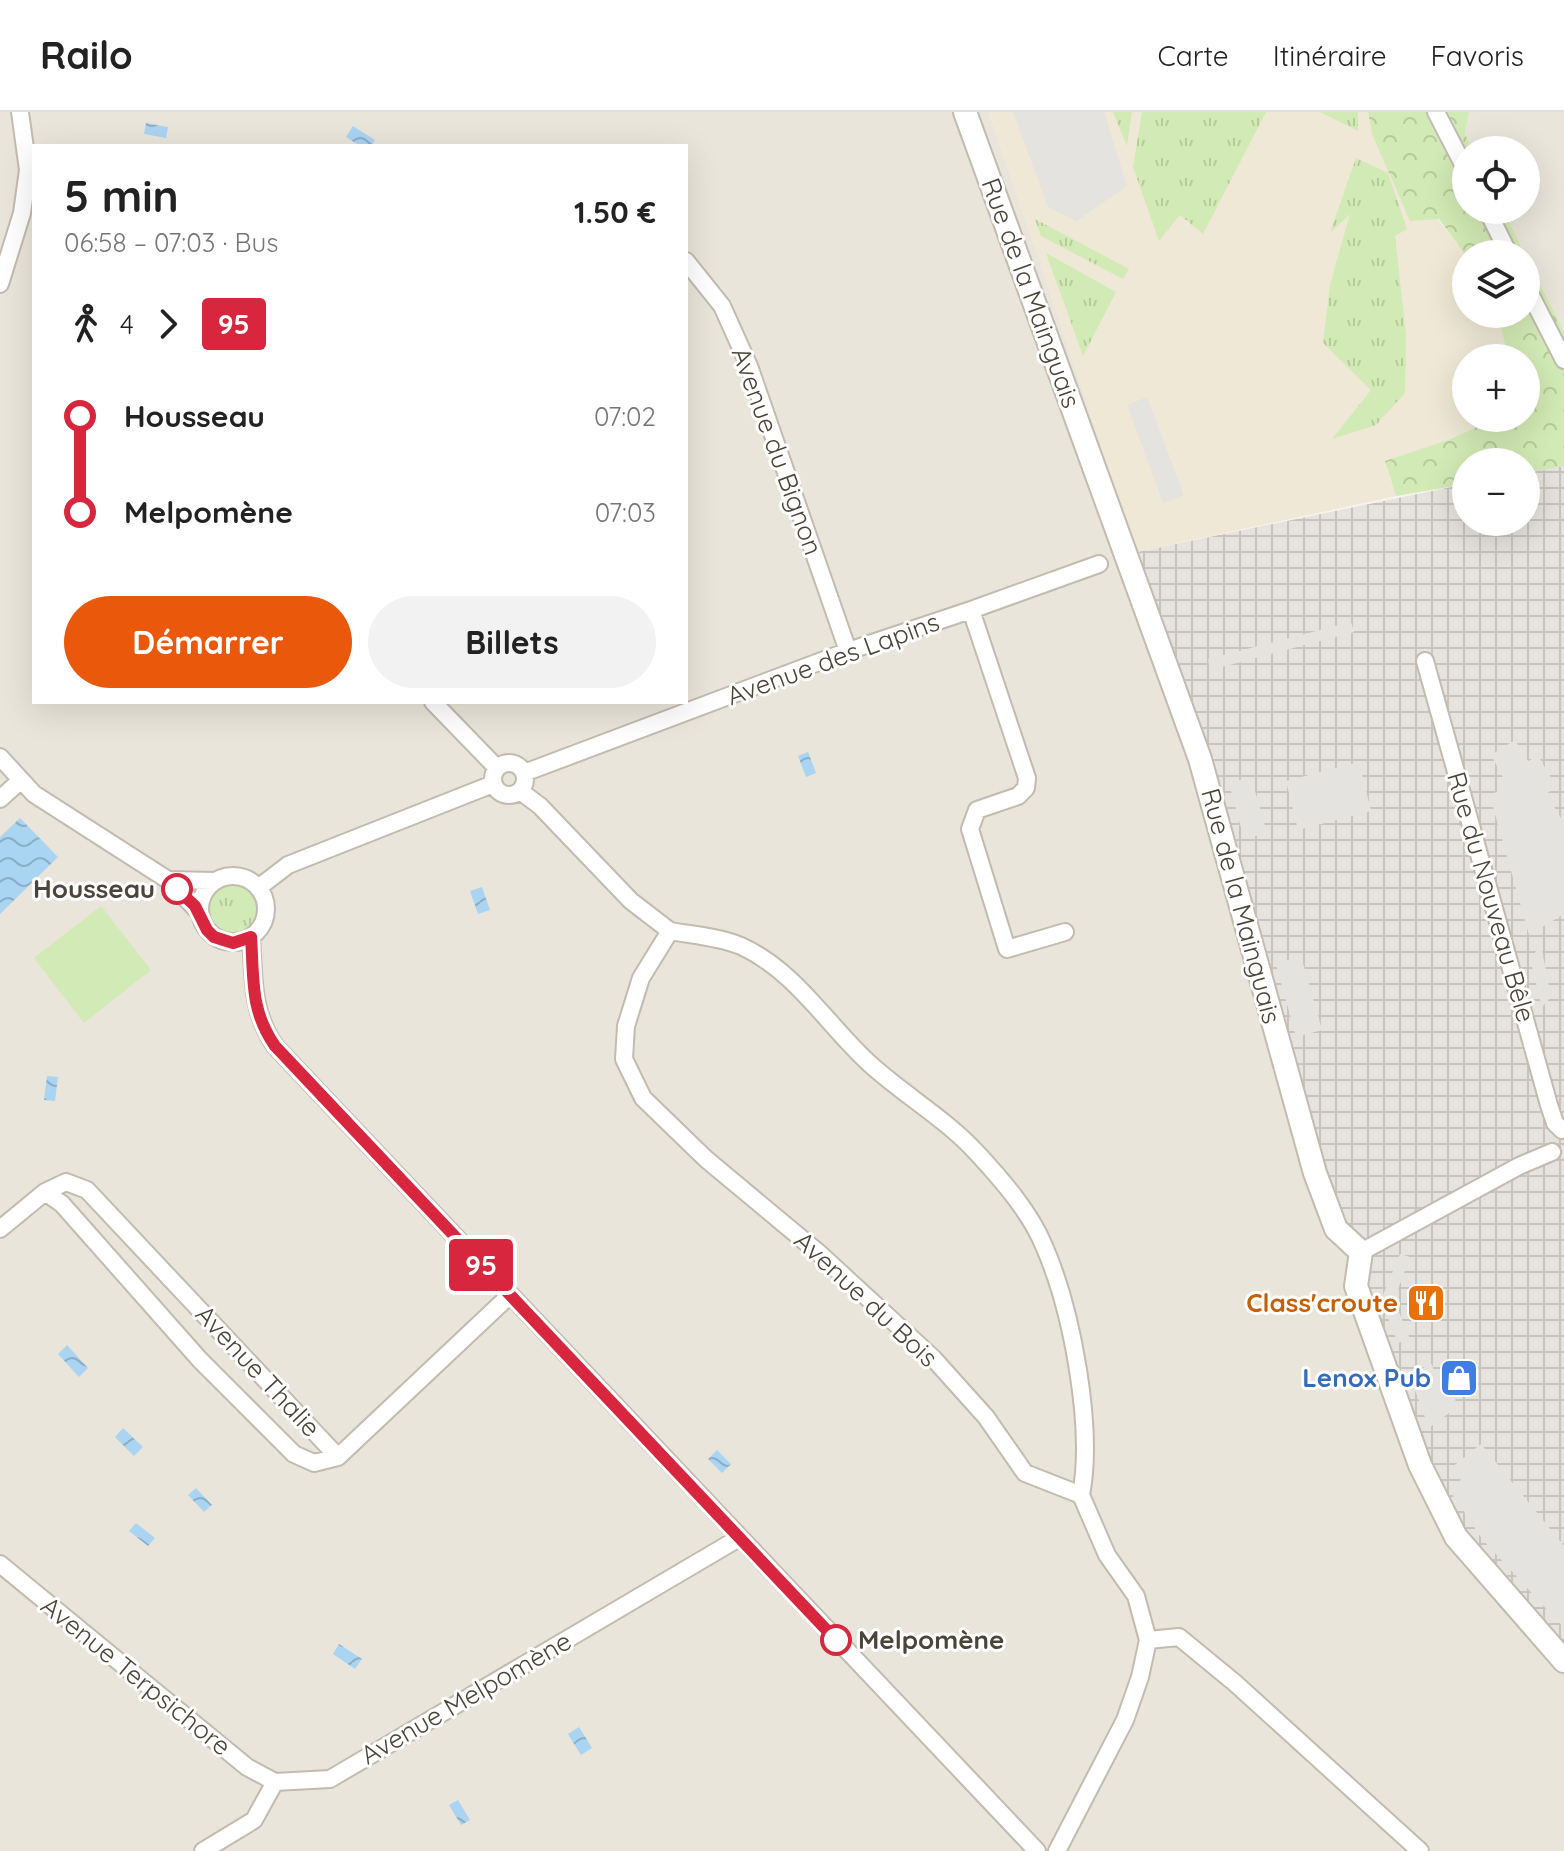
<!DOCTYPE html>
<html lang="fr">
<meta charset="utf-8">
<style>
:root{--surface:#fff;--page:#f2f2f2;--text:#222;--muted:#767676;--line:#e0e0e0;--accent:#ea580c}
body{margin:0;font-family:Quicksand,sans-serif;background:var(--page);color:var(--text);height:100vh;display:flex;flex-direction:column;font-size:30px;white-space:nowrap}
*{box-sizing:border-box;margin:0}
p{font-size:26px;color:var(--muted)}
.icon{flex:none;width:44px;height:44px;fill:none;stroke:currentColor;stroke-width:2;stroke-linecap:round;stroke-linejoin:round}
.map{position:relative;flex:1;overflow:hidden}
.panel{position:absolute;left:32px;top:32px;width:656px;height:560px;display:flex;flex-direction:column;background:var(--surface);border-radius:0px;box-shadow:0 8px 32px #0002}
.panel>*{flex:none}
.badge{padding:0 16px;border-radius:6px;font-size:28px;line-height:52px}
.controls{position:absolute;left:1452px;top:24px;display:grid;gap:16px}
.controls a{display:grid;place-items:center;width:88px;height:88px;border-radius:50%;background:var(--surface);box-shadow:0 8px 32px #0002;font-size:40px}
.map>.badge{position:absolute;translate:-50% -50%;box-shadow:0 0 0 4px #fff}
.legs{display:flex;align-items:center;gap:12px;height:88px;padding:0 32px;font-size:26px}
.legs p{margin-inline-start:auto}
.overview{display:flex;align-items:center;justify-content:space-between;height:136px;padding:0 32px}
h1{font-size:44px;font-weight:800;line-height:60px}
.primary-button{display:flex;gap:16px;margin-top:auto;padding:16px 32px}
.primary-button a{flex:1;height:92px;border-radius:48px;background:var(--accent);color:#fff;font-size:32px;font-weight:800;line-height:92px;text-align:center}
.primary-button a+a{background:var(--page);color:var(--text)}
ul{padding:0 32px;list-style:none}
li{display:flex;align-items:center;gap:28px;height:96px;font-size:30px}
li i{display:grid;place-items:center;width:12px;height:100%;margin:0 10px;background:currentColor}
li i::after{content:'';width:20px;height:20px;margin:-10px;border:6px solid;border-radius:50%;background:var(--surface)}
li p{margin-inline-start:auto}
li:first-child i{background:linear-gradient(#0000 50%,currentColor 0)}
li:last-child i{background:linear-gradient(currentColor 50%,#0000 0)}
header{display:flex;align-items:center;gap:48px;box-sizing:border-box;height:112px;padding:0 40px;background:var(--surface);border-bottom:2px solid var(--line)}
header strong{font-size:38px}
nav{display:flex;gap:44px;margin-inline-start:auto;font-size:28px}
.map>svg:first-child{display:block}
.residential{fill:#eae5da;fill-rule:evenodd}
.industrial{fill:url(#industrial-grid)}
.education{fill:#efe8d6}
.grass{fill:url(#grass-tufts)}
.forest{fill:url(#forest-crowns)}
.pitch{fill:#d2eab5}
.parking{fill:#e5e3e0}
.water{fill:url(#water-waves)}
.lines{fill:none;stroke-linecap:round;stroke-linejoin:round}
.minor-casing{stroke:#c2bbae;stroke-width:20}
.tertiary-casing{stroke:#c2bbae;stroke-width:26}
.minor{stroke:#fff;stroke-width:16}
.tertiary{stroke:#fff;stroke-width:22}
.line-1-casing{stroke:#fff;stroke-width:18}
.line-1{stroke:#d7263d;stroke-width:12}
.stop-1-dot{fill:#fff;stroke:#d7263d;stroke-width:4}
.labels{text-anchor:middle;stroke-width:6;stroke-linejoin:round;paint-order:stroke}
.street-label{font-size:26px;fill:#4b4439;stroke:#fff}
.stop-label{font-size:26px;font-weight:bold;fill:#4b4439;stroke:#fff;text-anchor:end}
.food-label{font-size:26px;font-weight:bold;fill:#c56008;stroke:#fff;text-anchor:end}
.shop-label{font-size:26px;font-weight:bold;fill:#366cbe;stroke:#fff;text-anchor:end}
</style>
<header>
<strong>Railo</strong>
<nav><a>Carte</a><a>Itinéraire</a><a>Favoris</a></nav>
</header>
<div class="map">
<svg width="1564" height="1739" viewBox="0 0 1564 1739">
<defs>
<pattern id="industrial-grid" width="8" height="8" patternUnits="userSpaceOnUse" patternTransform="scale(2)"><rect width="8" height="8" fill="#e6e2dd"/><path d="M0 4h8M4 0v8" fill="none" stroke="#c7c3be"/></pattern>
<pattern id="grass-tufts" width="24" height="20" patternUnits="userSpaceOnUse" patternTransform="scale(2)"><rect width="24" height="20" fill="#d2eab5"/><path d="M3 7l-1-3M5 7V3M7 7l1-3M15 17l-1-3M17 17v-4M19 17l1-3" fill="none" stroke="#b6ca9c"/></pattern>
<pattern id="forest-crowns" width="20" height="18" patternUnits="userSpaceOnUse" patternTransform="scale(2)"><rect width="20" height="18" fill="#d2eab5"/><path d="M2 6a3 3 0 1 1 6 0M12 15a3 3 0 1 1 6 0" fill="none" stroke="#b6ca9c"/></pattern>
<pattern id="water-waves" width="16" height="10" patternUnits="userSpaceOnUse" patternTransform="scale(2)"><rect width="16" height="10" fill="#a9d4f2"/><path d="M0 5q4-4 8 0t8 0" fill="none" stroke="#8caec5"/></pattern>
</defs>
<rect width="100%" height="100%" fill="#f6f3ec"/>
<path class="residential" d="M 0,0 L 989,0 L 1211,659 L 1564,1552 L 1564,1739 L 0,1739 ZM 34,34 L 686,34 L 686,590 L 34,590 Z
M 1469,0 L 1564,0 L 1564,219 L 1503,98 L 1526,98 L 1526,38 L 1473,38 L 1465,22 Z"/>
<path class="industrial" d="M 1564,354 L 1564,1552 L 1435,1397 L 1360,1194 L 1339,1097 L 1296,962 L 1183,579 L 1137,440 L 1466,372 L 1466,410 L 1526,410 L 1526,361 Z"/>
<path class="education" d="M 989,0 L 1368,0 L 1372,22 L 1466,144 L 1466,202 L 1498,202 L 1508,246 L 1466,246 L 1466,306 L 1497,306 L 1448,328 L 1385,350 L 1396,384 L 1137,440 Z"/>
<path class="grass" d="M 1113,0 L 1132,0 L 1127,34 Z
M 1142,0 L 1266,0 L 1203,122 L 1180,103 L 1159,129 L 1133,55 Z
M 1320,0 L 1358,0 L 1358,19 Z
M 1356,46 L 1388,61 L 1407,117 L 1395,124 L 1406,223 L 1405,281 L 1376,313 L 1332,327 L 1371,278 L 1323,231 L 1330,173 L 1350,102 L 1330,121 Z
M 1035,107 L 1129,157 L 1123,167 L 1041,124 Z
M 1046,141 L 1116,180 L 1083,244 Z
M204 797a28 28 0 1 1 56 0a28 28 0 1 1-56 0Z"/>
<path class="forest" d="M 1368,0 L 1469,0 L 1465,22 L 1473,38 L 1466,38 L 1466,98 L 1503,98 L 1525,142 L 1466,142 L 1466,144 L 1439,107 L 1410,109 L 1372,22 Z
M 1526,144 L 1564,219 L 1564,354 L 1526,361 L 1526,350 L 1466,350 L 1466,372 L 1396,384 L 1385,349 L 1448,328 L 1497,306 L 1526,306 L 1526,246 L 1508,246 L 1498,202 L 1526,202 Z"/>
<path class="pitch" d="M 101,794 L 151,858 L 84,911 L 34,846 Z"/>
<path class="parking" d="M 1013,0 L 1104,0 L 1127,74 L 1077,109 L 1048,95 Z
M 1147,285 L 1184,383 L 1163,391 L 1127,293 Z
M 1351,510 L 1354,520 L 1210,558 L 1208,547 Z
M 1515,628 L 1528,649 L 1538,644 L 1557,675 L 1546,682 L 1561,706 L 1564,704 L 1564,802 L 1529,823 L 1490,684 L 1507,673 L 1491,643 Z
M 1359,650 L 1371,699 L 1298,718 L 1286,669 Z
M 1251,665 L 1267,721 L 1244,727 L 1229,671 Z
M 1541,833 L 1551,885 L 1542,895 L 1530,847 Z
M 1301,844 L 1322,918 L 1296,925 L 1276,852 Z
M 1400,1142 L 1410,1145 L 1394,1188 L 1410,1227 L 1398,1231 L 1381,1188 Z
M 1432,1252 L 1434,1259 L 1440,1258 L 1452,1274 L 1457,1295 L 1429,1316 L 1409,1262 Z
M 1481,1332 L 1564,1434 L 1564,1516 L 1482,1427 L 1449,1377 L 1461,1368 L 1451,1356 Z"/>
<path class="water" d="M 146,11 L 168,15 L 166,26 L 144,22 Z
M 353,14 L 375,28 L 371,34 L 360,34 L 346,25 Z
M 808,640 L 816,661 L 806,665 L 798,644 Z
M 20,706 L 58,745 L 0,802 L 0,725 Z
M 482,775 L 490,798 L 478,802 L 470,779 Z
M 47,964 L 58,965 L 55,989 L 44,988 Z
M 67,1233 L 88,1256 L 79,1265 L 58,1242 Z
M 123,1316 L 143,1335 L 134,1344 L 115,1325 Z
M 717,1338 L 731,1352 L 722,1361 L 708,1347 Z
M 196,1376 L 212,1393 L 204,1400 L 188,1383 Z
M 136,1411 L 155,1426 L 148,1434 L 129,1419 Z
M 339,1532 L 362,1547 L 355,1557 L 333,1542 Z
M 579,1615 L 592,1636 L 581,1643 L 568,1622 Z
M 458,1688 L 470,1708 L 461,1713 L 449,1693 Z"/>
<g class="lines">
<g class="minor-casing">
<path id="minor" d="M 1436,0 L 1466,58
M 1487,98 L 1509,142
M 686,149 L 722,194 L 749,254 L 848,539
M 0,172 L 22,101 L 28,58 L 20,0
M 1526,174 L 1564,248
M 971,498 L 1027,666 L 1026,676 L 1018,684 L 977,698 L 970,717 L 1007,837 L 1065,820
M 1425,549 L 1549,993 L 1555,1011 L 1562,1018
M 433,590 L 497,656
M 0,645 L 34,682 L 168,768 L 199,800
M493 667a16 16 0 1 1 32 0a16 16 0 1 1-32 0Z
M 524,661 L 848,539 L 971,498 L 1099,452
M 520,679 L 540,694 L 631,789 L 670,819 L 641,866 L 626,914 L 624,947 L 643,986 L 706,1047 L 820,1142 L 933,1246 L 986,1305 L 1025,1361 L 1081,1383 L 1107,1443 L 1136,1484 L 1148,1528 L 1140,1565 L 1125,1608 L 1057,1739
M 0,687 L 21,668
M200 797a33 33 0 1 1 66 0a33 33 0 1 1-66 0Z
M 168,768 L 216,769
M 258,776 L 288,753 L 493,672
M 670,819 C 693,823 720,825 741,834 C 796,859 827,913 870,952 C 904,983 946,1007 977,1041 C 1002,1068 1030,1100 1044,1134 C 1072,1198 1094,1315 1081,1383
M 251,825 C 254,866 251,899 275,934 L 1037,1739
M 45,1080 L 62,1092 L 200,1248 L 294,1342 L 314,1351 L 338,1345
M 0,1117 L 45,1080 L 66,1070 L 87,1078 L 338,1345 L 510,1183
M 1361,1140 L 1519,1054 L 1552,1040
M 0,1452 L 247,1655 L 275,1670
M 1148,1528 L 1179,1525 L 1235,1571 L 1420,1739
M 203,1739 L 254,1708 L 275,1670 L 330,1667 L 739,1426"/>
</g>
<g class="tertiary-casing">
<path id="tertiary" d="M 965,0 L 1200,647 L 1315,1061 L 1336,1117 L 1361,1140 L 1356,1174 L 1420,1353 L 1456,1425 L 1564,1549"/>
</g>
<use href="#minor" class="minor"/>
<use href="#tertiary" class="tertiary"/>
</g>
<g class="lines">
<g class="line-1-casing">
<path id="line-1" d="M 177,777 L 195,794 L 207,818 L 214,825 L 233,831 L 251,825 C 254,868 250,898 275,934 L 836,1528"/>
</g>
<use href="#line-1" class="line-1"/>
</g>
<defs>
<g id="restaurant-square" transform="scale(2)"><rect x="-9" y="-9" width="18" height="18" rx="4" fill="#e8710a" stroke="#fff"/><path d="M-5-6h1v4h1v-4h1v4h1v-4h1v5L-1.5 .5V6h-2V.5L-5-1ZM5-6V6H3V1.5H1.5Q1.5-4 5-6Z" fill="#fff"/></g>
<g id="shop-square" transform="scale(2)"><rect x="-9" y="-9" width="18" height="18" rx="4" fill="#3f7fe0" stroke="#fff"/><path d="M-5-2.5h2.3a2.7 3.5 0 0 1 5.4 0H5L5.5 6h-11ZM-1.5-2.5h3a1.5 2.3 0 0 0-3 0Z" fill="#fff"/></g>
</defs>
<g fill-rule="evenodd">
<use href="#restaurant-square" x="1426" y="1191"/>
<use href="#shop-square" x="1459" y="1266"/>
</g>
<g class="stop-1-dot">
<circle cx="177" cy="777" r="14"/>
<circle cx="836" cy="1528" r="14"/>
</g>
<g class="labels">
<g class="street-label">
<text transform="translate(1031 181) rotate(70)" y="9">Rue de la Mainguais</text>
<text transform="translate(777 339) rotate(70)" y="9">Avenue du Bignon</text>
<text transform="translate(833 547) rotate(-20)" y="9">Avenue des Lapins</text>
<text transform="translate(1491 785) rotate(74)" y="9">Rue du Nouveau Bêle</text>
<text transform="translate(1241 794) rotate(75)" y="9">Rue de la Mainguais</text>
<text transform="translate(866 1187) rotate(43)" y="9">Avenue du Bois</text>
<text transform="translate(258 1259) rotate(47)" y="9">Avenue Thalie</text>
<text transform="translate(136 1564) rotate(39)" y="9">Avenue Terpsichore</text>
<text transform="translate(466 1586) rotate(-30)" y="9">Avenue Melpomène</text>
</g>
<g class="stop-label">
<text x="155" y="786">Housseau</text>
<text x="858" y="1537" text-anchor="start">Melpomène</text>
</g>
<g class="food-label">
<text x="1398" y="1200">Class'croute</text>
</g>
<g class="shop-label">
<text x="1431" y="1275">Lenox Pub</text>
</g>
</g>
</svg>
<div class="controls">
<a><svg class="icon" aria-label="locate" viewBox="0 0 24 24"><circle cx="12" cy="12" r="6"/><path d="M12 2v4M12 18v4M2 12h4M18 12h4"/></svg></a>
<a><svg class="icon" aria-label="layers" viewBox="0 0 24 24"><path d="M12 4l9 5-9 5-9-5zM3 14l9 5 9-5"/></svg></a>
<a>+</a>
<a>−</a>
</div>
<b class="badge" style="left:481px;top:1153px;background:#d7263d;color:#fff">95</b>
<section class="panel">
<div class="overview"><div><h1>5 min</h1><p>06:58 – 07:03 · Bus</p></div><b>1.50 €</b></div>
<div class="legs"><svg class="icon" aria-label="walk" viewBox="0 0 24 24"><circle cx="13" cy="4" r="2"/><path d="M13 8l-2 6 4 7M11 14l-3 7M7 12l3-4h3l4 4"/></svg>4<svg class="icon" aria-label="forward" viewBox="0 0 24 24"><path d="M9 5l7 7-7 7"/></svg><b class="badge" style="background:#d7263d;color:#fff">95</b></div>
<ul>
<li><i style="color:#d7263d"></i><b>Housseau</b><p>07:02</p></li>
<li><i style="color:#d7263d"></i><b>Melpomène</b><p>07:03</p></li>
</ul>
<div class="primary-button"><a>Démarrer</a><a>Billets</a></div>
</section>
</div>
